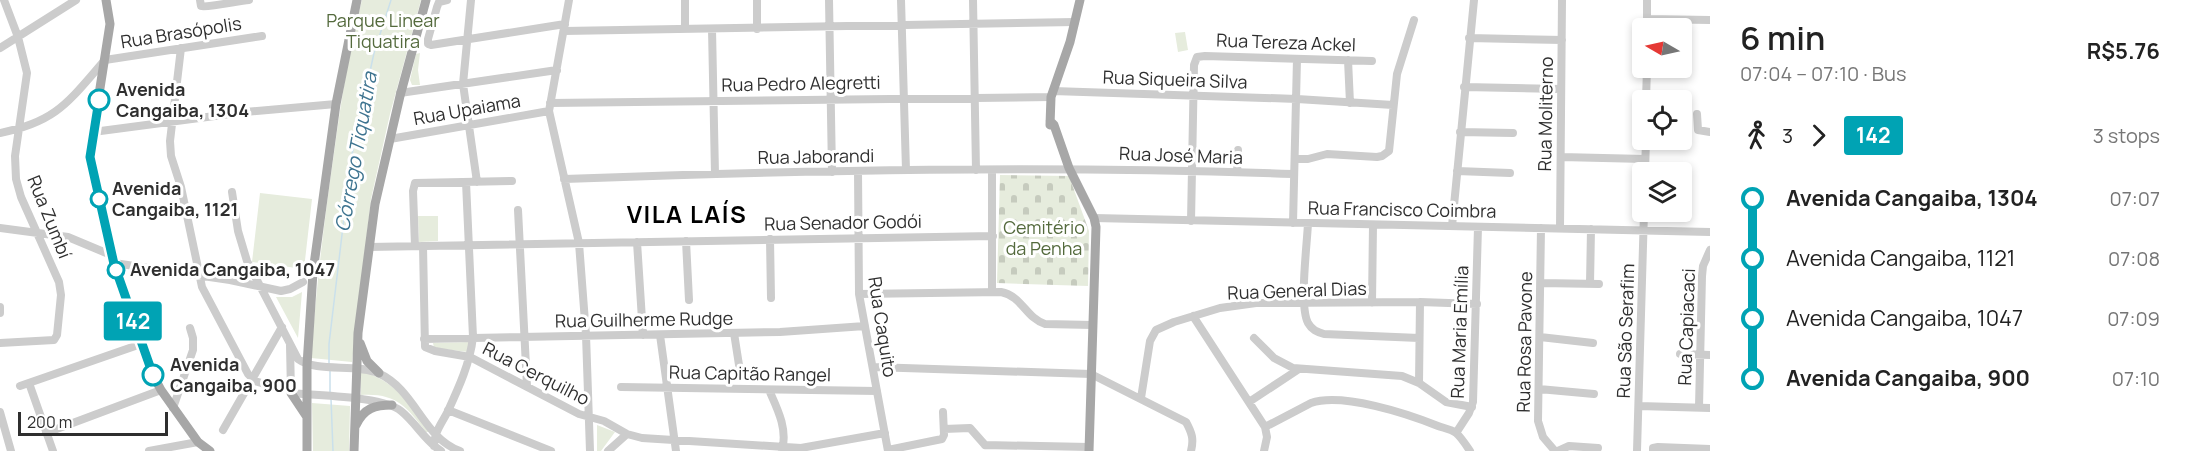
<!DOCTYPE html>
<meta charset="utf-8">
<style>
:root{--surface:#fff;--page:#f6f6f6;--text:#222;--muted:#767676}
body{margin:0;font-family:Manrope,sans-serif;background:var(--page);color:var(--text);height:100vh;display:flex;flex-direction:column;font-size:22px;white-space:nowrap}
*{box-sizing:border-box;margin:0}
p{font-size:20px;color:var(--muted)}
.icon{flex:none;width:33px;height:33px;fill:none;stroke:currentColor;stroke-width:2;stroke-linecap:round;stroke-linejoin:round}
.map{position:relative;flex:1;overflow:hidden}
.panel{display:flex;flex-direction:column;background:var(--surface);width:480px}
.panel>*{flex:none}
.badge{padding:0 12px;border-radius:4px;font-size:21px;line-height:39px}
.needle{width:39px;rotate:279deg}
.tools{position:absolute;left:1632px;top:18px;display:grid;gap:12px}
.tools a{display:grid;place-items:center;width:60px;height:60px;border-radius:6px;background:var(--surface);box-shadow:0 3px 9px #0003;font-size:30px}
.scale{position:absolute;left:18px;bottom:15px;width:150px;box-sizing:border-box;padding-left:6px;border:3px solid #2f2f2f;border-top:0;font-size:16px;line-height:21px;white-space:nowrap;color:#2f2f2f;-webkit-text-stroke:4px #fff;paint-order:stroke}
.map>.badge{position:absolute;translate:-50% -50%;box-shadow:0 0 0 3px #fff}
.legs{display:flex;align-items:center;gap:9px;height:66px;padding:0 30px;font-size:20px}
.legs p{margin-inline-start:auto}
.head{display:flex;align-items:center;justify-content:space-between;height:102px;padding:0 30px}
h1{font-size:33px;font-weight:600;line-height:45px}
ul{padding:0 30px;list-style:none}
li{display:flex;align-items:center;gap:21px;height:60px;font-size:22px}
li i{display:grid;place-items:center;width:9px;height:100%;margin:0 8px;background:currentColor}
li i::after{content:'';width:15px;height:15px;margin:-8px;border:4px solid;border-radius:50%;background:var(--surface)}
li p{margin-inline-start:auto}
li:first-child i{background:linear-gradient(#0000 50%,currentColor 0)}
li:last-child i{background:linear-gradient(currentColor 50%,#0000 0)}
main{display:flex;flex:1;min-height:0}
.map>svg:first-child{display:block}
.cemetery{fill:url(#cemetery-stones)}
.park{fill:#e6ecdd}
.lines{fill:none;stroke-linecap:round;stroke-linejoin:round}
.stream{stroke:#cae0eb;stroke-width:1.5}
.minor{stroke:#ccc;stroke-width:8}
.major{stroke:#a7a7a7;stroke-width:9}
.line-1-casing{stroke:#fff;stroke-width:14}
.line-1{stroke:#00a3b4;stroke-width:9}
.stop-1-dot{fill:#fff;stroke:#00a3b4;stroke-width:3}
.labels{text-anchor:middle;stroke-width:6;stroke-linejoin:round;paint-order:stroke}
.park-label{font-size:18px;fill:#546a3d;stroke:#fff}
.street-label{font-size:18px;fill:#2f2f2f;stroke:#fff}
.stop-label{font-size:18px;font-weight:bold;fill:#2f2f2f;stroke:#fff;text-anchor:start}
.water-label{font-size:20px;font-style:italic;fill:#3e7490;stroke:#fff}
.district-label{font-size:24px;font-weight:bold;letter-spacing:1.5px;fill:#000;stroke:#fff}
</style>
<main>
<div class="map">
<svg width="1710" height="451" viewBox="0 0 1710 451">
<defs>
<pattern id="cemetery-stones" width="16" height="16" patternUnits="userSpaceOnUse" patternTransform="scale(1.5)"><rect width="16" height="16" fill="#e6ecdd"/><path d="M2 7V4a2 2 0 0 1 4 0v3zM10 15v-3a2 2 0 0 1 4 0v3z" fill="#c6cbbe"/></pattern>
</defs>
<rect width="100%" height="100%" fill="#fff"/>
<path class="cemetery" d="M 1000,175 L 1069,176 L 1089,231 L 1088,286 L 997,283 Z"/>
<path class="park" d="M 362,0 L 421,0 L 390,114 L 371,199 L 352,362 L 311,358 C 316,289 324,221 334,153 C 341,102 349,50 362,0 Z
M 1185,32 L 1188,50 L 1178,52 L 1175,33 Z
M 420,53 L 418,70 L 420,85 L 412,85 L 410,80 L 416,54 Z
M 260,193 L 312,199 L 304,269 L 252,262 Z
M 418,216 L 438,216 L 438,241 L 419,242 Z
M 302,292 L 298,338 L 276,297 L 292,297 Z
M 469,342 L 468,352 L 434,348 L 433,343 Z
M 361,371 C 397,382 409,403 430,432 L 426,432 C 406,406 396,393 361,395 Z
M 312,403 L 350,406 L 349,451 L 313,451 Z
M 597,425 L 615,432 L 601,451 L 597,451 Z"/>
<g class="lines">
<path class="stream" d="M 329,365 L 329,344 L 351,159 L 374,53 L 391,0
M 330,369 L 330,392
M 331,399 L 333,451"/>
<path class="minor" d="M 200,0 L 201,6 C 207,8 238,1 249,0
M 447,0 L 439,2 L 437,7 L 428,39 L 428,44 L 431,45 L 565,24
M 471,0 L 463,84 L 477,182
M 569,0 L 549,111 L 579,243 L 586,335 L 590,451
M 757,0 L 757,29
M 829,0 L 832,172
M 901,0 L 906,170
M 973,0 L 976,170
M 1647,19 L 1710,20
M 1647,28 L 1647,0
M 685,29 L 685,0
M 712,29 L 715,174
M 564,31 L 1075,22
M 1469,38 L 1562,40
M 0,48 L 76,0
M 181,48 L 170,141 L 171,156 L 181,187 L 202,287 L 248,374 L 255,381 L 275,387
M 1348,60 L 1350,103
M 1464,87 L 1561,89
M 1053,91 L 1297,99 L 1393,105
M 400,93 L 557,70
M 1646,100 L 1647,68
M 550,103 L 1051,97
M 1697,114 L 1698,130 L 1710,132
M 93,132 L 245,112 L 336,104
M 1460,132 L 1513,133
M 0,133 C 57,122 69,101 105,60 L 262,36
M 390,139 L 549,111
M 1561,157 L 1645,159
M 1295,159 L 1308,159 L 1327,154 L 1377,157 L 1382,156 L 1389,151 L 1397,74 L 1414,20
M 992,170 L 992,291
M 858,171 L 859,294 L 888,451
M 1457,171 L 1510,173
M 1237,172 L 1238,150
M 1645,172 L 1646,140
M 564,179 C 807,170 1050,165 1293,174
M 232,192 L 238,231 L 247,261 L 298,359 C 317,373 355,363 378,373 C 416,390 422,437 460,451
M 518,210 L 527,386
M 1094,218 L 1710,232
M 1191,221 L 1194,65 L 1197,57 L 1205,56 L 1372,61
M 1293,223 L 1297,59
M 1308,223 C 1307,246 1299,306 1308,323 C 1312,330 1317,332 1324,334 L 1419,338
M 1452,226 L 1474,0
M 0,228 L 68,237 L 111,255
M 1541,228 L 1538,421 L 1543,437 L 1555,451
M 1560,228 L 1562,0
M 770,239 L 771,298
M 686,241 L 689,300
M 637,242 L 643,335
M 415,246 L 413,191 L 415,183 L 512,181
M 423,246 L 425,347 L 435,351 L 470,357 L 579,414 L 604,421 L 627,434 L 642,438 L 801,448 L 885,433
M 369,247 L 993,236
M 114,263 L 230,280 L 281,291 L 290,289 L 303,282
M 1541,283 L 1599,284
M 1590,284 L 1591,229
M 859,294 L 1001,292 C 1022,296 1026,318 1045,324 L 1093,325
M 1372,303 L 1373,225
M 0,307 L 0,313
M 1193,316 L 1265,427 L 1267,437 L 1264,451
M 734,333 L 739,365
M 660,335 L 676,451
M 1540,337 L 1593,343
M 1254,338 L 1274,358 L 1293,368 L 1402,376 L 1419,383 L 1446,402 L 1472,407
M 424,339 L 780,332 L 865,326
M 0,343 L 54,340 L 57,335 L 61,295 L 59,282 L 21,197 L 16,179 L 15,156 L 27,73 L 18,37 L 4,0
M 290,345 L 291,393 C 317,396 383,396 401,411 C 416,423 425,441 441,451
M 1680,354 L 1710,355
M 873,367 L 1091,374 L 1186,422 C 1192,433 1194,439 1191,451
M 29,383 L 53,451
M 1419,383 L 1420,302
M 20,386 L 141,344
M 621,387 L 877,391
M 1539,389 L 1594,394
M 769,390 C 777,408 788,429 782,450
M 1141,398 L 1150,341 L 1156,330 L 1174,322 L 1220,308 L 1256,303 L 1420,302 L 1477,304
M 1249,402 L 1299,369
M 1639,406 L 1710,408
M 1699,407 L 1702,276 L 1703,266 L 1710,250
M 173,408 L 193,350 L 193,338 L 190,328
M 448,410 L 551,451
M 0,412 L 11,451
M 1265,427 L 1311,403 C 1342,392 1408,414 1438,426 C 1443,428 1451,429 1456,433 C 1461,437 1466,445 1470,451
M 944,429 L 970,428 L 985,445
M 223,430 L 282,327
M 46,433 L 161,390
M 1456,433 L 1469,413 L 1473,402 L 1478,227
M 985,445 L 1089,447
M 434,446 C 434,432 442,423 448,411 C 459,387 470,363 473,337 L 466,182
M 888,450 L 942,439 L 944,435 L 943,412
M 149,451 L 198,442
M 608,451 L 627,434
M 1558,451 L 1569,446 L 1598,448
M 1637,451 L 1644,212
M 1653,451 L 1653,448 L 1658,447 L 1710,449"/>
<path class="major" d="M 106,0 L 110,24 L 90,152 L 107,239 L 129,310 L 153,375 L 161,390 L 198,442 L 210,451
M 1050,121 L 1054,125 L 1069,168 L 1094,218 L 1096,227 L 1089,451
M 1050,125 L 1051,97 L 1070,42 L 1080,0
M 360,343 L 367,361 L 379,373
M 291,393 L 307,417
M 356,425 C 364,408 375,405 392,405
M 307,451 L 307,365 L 313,272 L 336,104 L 357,0
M 354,451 L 358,333 L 375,204 L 400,96 L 426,0"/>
</g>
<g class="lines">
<g class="line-1-casing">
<path id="line-1" d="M 99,100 L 90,157 L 114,264 L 153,375"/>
</g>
<use href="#line-1" class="line-1"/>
</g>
<g class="stop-1-dot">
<circle cx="99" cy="100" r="10"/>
<circle cx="99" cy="199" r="8"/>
<circle cx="116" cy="270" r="8"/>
<circle cx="153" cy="375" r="10"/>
</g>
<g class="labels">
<g class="park-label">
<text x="383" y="27">Parque Linear<tspan x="383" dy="21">Tiquatira</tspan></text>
<text x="1044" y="234">Cemitério<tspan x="1044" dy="21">da Penha</tspan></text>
</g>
<g class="street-label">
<text transform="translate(181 33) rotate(-9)" y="6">Rua Brasópolis</text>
<text transform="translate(1286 43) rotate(2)" y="6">Rua Tereza Ackel</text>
<text transform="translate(1175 80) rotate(2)" y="6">Rua Siqueira Silva</text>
<text transform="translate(801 84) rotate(-1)" y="6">Rua Pedro Alegretti</text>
<text transform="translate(467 110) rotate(-10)" y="6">Rua Upaiama</text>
<text transform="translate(1546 114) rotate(-89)" y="6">Rua Moliterno</text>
<text transform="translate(1181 156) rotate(2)" y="6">Rua José Maria</text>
<text transform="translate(816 157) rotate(-1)" y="6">Rua Jaborandi</text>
<text transform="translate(1402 210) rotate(1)" y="6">Rua Francisco Coimbra</text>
<text transform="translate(49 217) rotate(68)" y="6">Rua Zumbí</text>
<text transform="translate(843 223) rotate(-1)" y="6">Rua Senador Godói</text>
<text transform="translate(1297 291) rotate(-2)" y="6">Rua General Dias</text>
<text transform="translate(644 320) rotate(-1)" y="6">Rua Guilherme Rudge</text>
<text transform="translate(882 327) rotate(81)" y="6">Rua Caquito</text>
<text transform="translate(1687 327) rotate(-88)" y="6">Rua Capiacaci</text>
<text transform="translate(1626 331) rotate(-88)" y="6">Rua São Serafim</text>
<text transform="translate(1460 332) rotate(-88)" y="6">Rua Maria Emília</text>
<text transform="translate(1525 342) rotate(-89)" y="6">Rua Rosa Pavone</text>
<text transform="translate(536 374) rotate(27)" y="6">Rua Cerquilho</text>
<text transform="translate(750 374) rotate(1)" y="6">Rua Capitão Rangel</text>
</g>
<g class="stop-label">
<text x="116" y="96">Avenida<tspan x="116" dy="21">Cangaiba, 1304</tspan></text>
<text x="112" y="195">Avenida<tspan x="112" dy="21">Cangaiba, 1121</tspan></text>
<text x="130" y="276">Avenida Cangaiba, 1047</text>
<text x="170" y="371">Avenida<tspan x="170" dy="21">Cangaiba, 900</tspan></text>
</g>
<g class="water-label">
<text transform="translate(356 152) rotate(-80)" y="7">Córrego Tiquatira</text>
</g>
<g class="district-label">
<text x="687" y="223">VILA LAÍS</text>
</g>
</g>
</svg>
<div class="tools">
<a><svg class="needle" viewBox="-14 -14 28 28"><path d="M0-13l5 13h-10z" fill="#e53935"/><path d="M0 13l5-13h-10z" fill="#767676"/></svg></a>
<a><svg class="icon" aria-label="locate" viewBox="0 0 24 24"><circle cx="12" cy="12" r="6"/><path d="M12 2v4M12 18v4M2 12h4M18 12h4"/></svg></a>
<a><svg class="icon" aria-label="layers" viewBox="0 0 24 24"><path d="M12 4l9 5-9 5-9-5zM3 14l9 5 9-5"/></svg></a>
</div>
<div class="scale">200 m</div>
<b class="badge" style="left:133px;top:321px;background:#00a3b4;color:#fff">142</b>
</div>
<section class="panel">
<div class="head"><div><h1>6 min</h1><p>07:04 – 07:10 · Bus</p></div><b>R$5.76</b></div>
<div class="legs"><svg class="icon" aria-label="walk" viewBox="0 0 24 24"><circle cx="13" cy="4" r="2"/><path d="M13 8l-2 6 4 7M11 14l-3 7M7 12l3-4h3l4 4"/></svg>3<svg class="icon" aria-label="forward" viewBox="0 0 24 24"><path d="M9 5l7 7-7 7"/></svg><b class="badge" style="background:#00a3b4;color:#fff">142</b><p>3 stops</p></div>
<ul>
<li><i style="color:#00a3b4"></i><b>Avenida Cangaiba, 1304</b><p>07:07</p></li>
<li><i style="color:#00a3b4"></i><span>Avenida Cangaiba, 1121</span><p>07:08</p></li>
<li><i style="color:#00a3b4"></i><span>Avenida Cangaiba, 1047</span><p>07:09</p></li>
<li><i style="color:#00a3b4"></i><b>Avenida Cangaiba, 900</b><p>07:10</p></li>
</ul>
</section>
</main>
